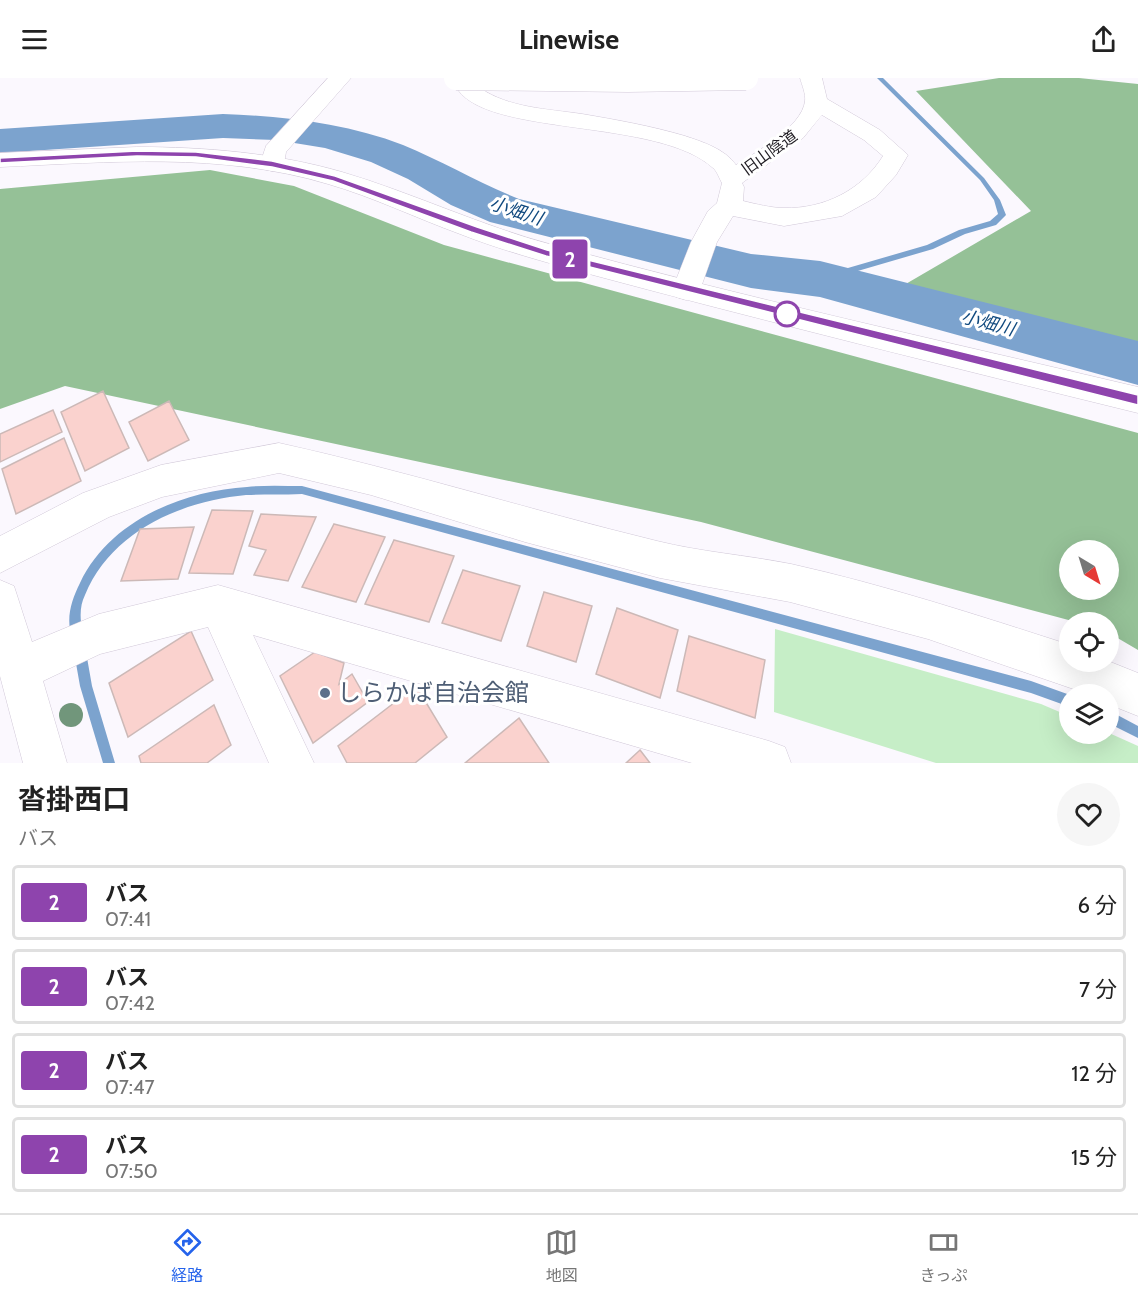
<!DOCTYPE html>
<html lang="ja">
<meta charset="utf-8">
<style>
:root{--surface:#fff;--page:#f6f6f6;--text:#222;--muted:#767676;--line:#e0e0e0;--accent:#2563eb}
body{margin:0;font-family:Cabin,"Noto Sans JP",sans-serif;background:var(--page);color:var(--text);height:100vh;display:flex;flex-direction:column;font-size:22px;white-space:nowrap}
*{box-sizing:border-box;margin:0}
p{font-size:20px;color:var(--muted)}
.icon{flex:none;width:33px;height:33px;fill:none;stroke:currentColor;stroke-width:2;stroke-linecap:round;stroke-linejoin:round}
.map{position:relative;height:685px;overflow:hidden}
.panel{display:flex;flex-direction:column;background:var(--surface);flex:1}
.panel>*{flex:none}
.badge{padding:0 12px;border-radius:4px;font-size:21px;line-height:39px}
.needle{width:39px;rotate:142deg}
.fabs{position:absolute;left:1059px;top:462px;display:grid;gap:12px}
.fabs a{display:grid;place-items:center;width:60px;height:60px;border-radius:50%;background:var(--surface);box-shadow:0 6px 24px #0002;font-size:30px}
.map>.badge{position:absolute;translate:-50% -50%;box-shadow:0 0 0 3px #fff}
.round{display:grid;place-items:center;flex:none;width:63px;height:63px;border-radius:32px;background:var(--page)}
.overview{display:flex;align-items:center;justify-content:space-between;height:102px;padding:0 18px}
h1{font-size:28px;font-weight:700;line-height:45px}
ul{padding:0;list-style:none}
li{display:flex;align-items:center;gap:18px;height:75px;margin:0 12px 9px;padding:0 6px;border:3px solid var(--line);border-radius:6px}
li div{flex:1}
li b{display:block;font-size:22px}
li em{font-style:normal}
li .badge{min-width:66px;font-weight:700;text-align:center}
header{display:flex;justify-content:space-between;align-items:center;height:78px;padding:0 18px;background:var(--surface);font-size:27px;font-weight:700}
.tab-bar{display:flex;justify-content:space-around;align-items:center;height:84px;border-top:2px solid var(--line);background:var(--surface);font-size:16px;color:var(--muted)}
.tab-bar a{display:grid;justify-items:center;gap:3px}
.tab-bar .selected{color:var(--accent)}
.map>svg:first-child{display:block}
.green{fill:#c6eec7}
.forest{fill:#95c197;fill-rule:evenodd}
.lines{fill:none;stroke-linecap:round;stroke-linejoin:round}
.stream{fill:#7ca3ce;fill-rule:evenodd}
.river{fill:#7ca3ce;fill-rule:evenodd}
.building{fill:#fad2ce;stroke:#ccb9b7;stroke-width:1.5}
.minor-casing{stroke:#d1c8d8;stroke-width:1}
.highway-casing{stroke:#d1c8d8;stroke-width:1}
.minor{fill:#fff;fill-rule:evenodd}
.highway{fill:#fff;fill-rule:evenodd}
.highway-bridge-casing{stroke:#d1c8d8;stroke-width:25;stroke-linecap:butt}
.highway-bridge{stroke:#fff;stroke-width:24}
.tree{fill:#71967b}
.line{fill:#8e44ad;stroke:#fff;stroke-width:1.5}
.stop-dot{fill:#fff;stroke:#8e44ad;stroke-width:3}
.service-dot{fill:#5c6f8a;stroke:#fff;stroke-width:2}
.labels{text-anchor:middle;stroke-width:6;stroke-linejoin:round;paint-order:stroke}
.far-street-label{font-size:16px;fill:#1e1b21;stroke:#fff}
.far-water-label{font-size:18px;font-style:italic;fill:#114a7f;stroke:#fff}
.near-service-label{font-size:24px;fill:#4e5e75;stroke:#fff;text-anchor:start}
</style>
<header><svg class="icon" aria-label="menu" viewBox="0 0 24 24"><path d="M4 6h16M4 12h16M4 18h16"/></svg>Linewise<svg class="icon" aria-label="share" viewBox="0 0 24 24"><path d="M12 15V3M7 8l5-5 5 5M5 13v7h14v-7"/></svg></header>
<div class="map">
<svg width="1138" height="685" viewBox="0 0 1138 685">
<rect width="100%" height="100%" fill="#fbf8fe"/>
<path class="green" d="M 775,551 L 1041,626 L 1069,638 L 1070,656 L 1109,655 L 1138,668 L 1138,685 L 936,685 L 774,634 Z"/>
<path class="forest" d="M 999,0 L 1079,0 L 1138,6 L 1138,287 L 904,207 L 1031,133 L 916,13 Z
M 210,92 L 294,108 L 444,167 L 1138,355 L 1138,572 L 1109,555 L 1108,544 L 1076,544 L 701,444 L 65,308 L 0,331 L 0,111 ZM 1070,472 L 1108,472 L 1108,512 L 1070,512 Z"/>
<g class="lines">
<path class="stream" d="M 877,0 L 883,0 L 984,100 L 1000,122 L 1006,137 L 996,147 L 965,156 L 933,171 L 820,204 L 816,201 L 817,199 L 927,167 L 959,152 L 990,143 L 998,136 L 994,122 L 980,102 Z
M 302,408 L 1031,603 L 1070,617 L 1070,629 L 1031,615 L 302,416 C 284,417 265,416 246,417 C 182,423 111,453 85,517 C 81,525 80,534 81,544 C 81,550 83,556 81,562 L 77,564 L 73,562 C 65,542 71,523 80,505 C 109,443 182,413 247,409 C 265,407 284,408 302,408 Z
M 80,568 L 84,570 L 86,574 L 92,608 L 115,685 L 103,685 L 80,608 L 74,574 L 76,570 Z
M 1108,632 L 1138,648 L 1138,660 L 1108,645 Z"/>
<path class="river" d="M 223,36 C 283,38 346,45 403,67 C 442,83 479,105 519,121 L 751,176 L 820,183 L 1138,263 L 1138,307 L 820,219 L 751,210 L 490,144 L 451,127 L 408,101 L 371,84 L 325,70 L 276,62 L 223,60 L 0,75 L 0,51 Z"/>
</g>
<path class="building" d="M 103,313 L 129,370 L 85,393 L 61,334 Z
M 169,323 L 189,362 L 148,383 L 129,344 Z
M 53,332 L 62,354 L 0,384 L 0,356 Z
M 64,360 L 81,403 L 16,436 L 2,391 Z
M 212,432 L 253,433 L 233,496 L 189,495 Z
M 261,436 L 316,439 L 288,503 L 254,497 L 266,472 L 249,468 Z
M 334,446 L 385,459 L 356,524 L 302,509 Z
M 194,449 L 178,501 L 121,503 L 140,451 Z
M 394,462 L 454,478 L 429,544 L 365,526 Z
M 463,492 L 520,508 L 501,563 L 442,545 Z
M 544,514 L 592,528 L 576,584 L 527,568 Z
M 617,530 L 678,552 L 660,620 L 596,596 Z
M 191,553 L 213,602 L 128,659 L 109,605 Z
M 689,558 L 765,582 L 755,640 L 677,613 Z
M 315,574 L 344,585 L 339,606 L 352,596 L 368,624 L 313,665 L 280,598 Z
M 416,608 L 447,659 L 415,685 L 347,685 L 338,668 Z
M 214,627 L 231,667 L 207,685 L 141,685 L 139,678 Z
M 519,640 L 549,685 L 465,685 Z
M 640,672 L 650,685 L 626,685 Z"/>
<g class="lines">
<g class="minor-casing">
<path id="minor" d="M 328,0 L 351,0 L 286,74 L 284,86 L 281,91 L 272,93 L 263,91 L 260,86 L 266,68 Z
M 462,0 L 484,0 L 480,10 C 509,30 548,31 582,36 C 617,42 651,48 685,58 C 703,64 725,71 736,87 C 756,74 802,49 805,23 C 806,16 802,7 800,0 L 822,0 L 827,21 L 880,52 L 908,77 L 896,97 L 876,119 L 842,138 L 784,148 L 733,138 L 717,164 L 700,212 L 696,219 L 686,222 L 676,219 L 672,212 L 691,164 L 708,133 L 717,125 L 722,105 C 719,100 717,93 713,90 C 659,40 491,59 458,12 ZM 822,37 L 864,62 L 883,78 C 862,112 824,131 784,130 C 771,130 756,126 743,123 L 744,109 L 742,105 L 803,60 Z
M 279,365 C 406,393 530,432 657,463 C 701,474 746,477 791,486 C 885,507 977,537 1070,567 L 1070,584 L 1108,583 L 1138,595 L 1138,638 L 1108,626 L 1108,616 L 1088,616 L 928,561 L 790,524 L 660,500 L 525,464 L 371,417 L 279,395 L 162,419 L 109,439 L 0,495 L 0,458 L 83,415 L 161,387 Z
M 0,502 L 14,508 L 32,564 L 99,536 L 218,507 L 769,663 L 785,669 L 791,685 L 692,685 L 253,557 L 314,685 L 269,685 L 208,549 L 100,576 L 43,603 L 67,685 L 23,685 L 0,598 Z"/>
</g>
<g class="highway-casing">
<path id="highway" d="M 137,69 C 206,69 276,75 342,94 C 413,115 481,148 553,167 C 746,220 943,263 1138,309 L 1138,335 C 951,289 764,243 578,193 C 538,182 498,171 460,156 C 416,140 373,119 328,106 C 221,74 110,84 0,89 L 0,75 Z"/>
</g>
<use href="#minor" class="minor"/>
<use href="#highway" class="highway"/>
<g class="highway-bridge-casing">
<path id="highway-bridge" d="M 456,0 L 628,2 L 746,0"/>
</g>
<use href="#highway-bridge" class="highway-bridge"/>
</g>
<circle class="tree" cx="71" cy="637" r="12"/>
<path class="line" d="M 137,73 L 196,74 L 272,83 L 335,98 L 477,149 L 547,172 L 1138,317 L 1138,327 L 546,178 L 471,154 L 333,103 L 272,89 L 196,79 L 137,78 L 0,85 L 0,80 Z"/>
<circle class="stop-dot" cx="787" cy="236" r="12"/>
<circle class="service-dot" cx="325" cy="615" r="6"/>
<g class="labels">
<g class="far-street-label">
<text transform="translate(769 74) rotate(-36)" y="6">旧山陰道</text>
</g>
<g class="far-water-label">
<text transform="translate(516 133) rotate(18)" y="6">小畑川</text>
<text transform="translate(988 245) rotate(15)" y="6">小畑川</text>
</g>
<g class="near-service-label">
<text x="337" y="623">しらかば自治会館</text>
</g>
</g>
</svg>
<div class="fabs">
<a><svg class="needle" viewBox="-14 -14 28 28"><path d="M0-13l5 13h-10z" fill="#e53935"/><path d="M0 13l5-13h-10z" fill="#767676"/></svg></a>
<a><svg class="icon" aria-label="locate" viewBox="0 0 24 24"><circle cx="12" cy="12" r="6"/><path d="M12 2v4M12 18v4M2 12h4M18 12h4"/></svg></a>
<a><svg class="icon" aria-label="layers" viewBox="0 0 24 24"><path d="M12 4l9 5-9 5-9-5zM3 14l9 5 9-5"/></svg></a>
</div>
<b class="badge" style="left:570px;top:181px;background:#8e44ad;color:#fff">2</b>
</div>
<section class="panel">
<div class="overview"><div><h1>沓掛西口</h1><p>バス</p></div><a class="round"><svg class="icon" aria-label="heart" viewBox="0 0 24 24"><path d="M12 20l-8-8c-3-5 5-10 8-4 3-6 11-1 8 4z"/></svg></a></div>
<ul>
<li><span class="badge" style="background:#8e44ad;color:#fff">2</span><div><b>バス</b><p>07:41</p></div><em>6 分</em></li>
<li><span class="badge" style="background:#8e44ad;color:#fff">2</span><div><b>バス</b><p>07:42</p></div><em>7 分</em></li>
<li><span class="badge" style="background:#8e44ad;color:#fff">2</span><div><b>バス</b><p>07:47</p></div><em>12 分</em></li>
<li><span class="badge" style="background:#8e44ad;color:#fff">2</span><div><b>バス</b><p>07:50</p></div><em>15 分</em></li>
</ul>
</section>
<nav class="tab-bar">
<a class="selected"><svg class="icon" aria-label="directions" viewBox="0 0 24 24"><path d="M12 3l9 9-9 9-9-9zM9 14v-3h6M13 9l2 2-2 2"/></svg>経路</a>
<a><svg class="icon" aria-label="map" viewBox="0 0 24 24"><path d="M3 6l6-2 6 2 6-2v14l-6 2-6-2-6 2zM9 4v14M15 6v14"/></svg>地図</a>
<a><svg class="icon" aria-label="tickets" viewBox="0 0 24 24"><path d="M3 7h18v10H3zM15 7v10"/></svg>きっぷ</a>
</nav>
